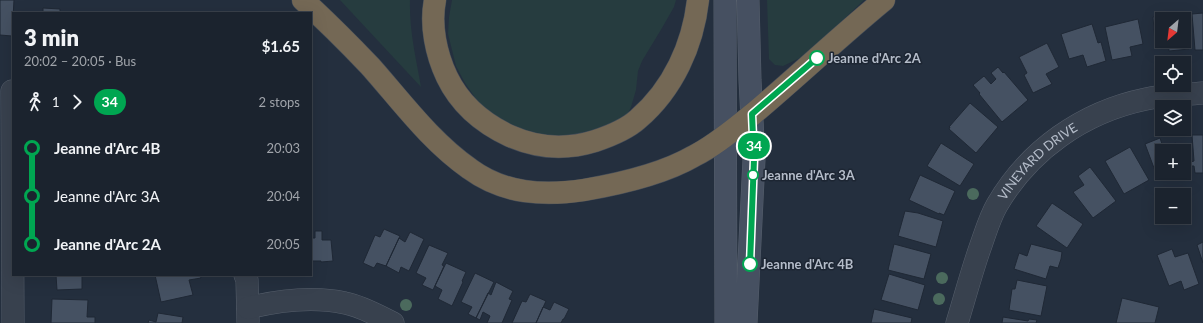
<!DOCTYPE html>
<meta charset="utf-8">
<style>
:root{--surface:#1b232e;--page:#282f3a;--text:#f1f3f6;--muted:#a0a4aa;--line:#39404a}
body{margin:0;font-family:Lato,sans-serif;background:var(--page);color:var(--text);height:100vh;display:flex;flex-direction:column;font-size:15px;white-space:nowrap}
*{box-sizing:border-box;margin:0}
p{font-size:13px;color:var(--muted)}
.icon{flex:none;width:22px;height:22px;fill:none;stroke:currentColor;stroke-width:2;stroke-linecap:round;stroke-linejoin:round}
.map{position:relative;flex:1;overflow:hidden}
.side{position:absolute;left:12px;top:12px;width:300px;height:264px;display:flex;flex-direction:column;background:var(--surface);border-radius:0px;box-shadow:0 4px 16px #0002,0 0 0 1px var(--line)}
.side>*{flex:none}
.badge{padding:0 8px;border-radius:13px;font-size:14px;line-height:26px}
.needle{width:26px;rotate:208deg}
.buttons{position:absolute;left:1155px;top:12px;display:grid;gap:8px}
.buttons a{display:grid;place-items:center;width:36px;height:36px;border-radius:0px;background:var(--surface);box-shadow:0 4px 16px #0002,0 0 0 1px var(--line);font-size:20px}
.map>.badge{position:absolute;translate:-50% -50%;box-shadow:0 0 0 2px #fff}
.legs{display:flex;align-items:center;gap:6px;height:44px;padding:0 12px;font-size:13px}
.legs p{margin-inline-start:auto}
.head{display:flex;align-items:center;justify-content:space-between;height:68px;padding:0 12px}
h1{font-size:22px;font-weight:800;line-height:30px}
ul{padding:0 12px;list-style:none}
li{display:flex;align-items:center;gap:14px;height:48px;font-size:15px}
li i{display:grid;place-items:center;width:6px;height:100%;margin:0 5px;background:currentColor}
li i::after{content:'';width:10px;height:10px;margin:-5px;border:3px solid;border-radius:50%;background:var(--surface)}
li p{margin-inline-start:auto}
li:first-child i{background:linear-gradient(#0000 50%,currentColor 0)}
li:last-child i{background:linear-gradient(currentColor 50%,#0000 0)}
.map>svg:first-child{display:block}
.green{fill:#263c3f}
.building{fill:#455162;stroke:#1f2835;fill-rule:evenodd}
.lines{fill:none;stroke-linecap:round;stroke-linejoin:round}
.street-casing{stroke:#565f6c;stroke-width:23}
.secondary-casing{stroke:#565f6c;stroke-width:23}
.highway-casing{stroke:#434c59;stroke-width:23}
.street{stroke:#38414e;stroke-width:22}
.secondary{stroke:#465061;stroke-width:22}
.highway{stroke:#746855;stroke-width:22}
.tree{fill:#4b6a5d}
.line-1-casing{stroke:#fff;stroke-width:9}
.line-1{stroke:#00a651;stroke-width:6}
.stop-1-dot{fill:#fff;stroke:#00a651;stroke-width:2}
.labels{text-anchor:middle;stroke-width:3;stroke-linejoin:round;paint-order:stroke}
.stop-label{font-size:13px;font-weight:bold;fill:#b4bcc9;stroke:#1d2633;text-anchor:start}
.street-label{font-size:13px;fill:#b4bcc9;stroke:#1d2633}
</style>
<div class="map">
<svg width="1203" height="323" viewBox="0 0 1203 323">
<rect width="100%" height="100%" fill="#242f3e"/>
<path class="green" d="M 340,0 L 410,0 C 409,30 416,58 421,87 Z
M 452,0 L 676,0 L 674,7 L 662,28 L 642,61 L 638,71 L 636,90 L 631,107 L 628,113 L 606,129 L 564,139 L 514,129 L 484,110 L 465,83 L 456,66 L 448,34 L 449,17 Z
M 767,0 L 864,0 L 806,55 L 783,66 L 775,65 L 769,59 Z"/>
<path class="building" d="M 0,0 L 14,0 L 12,36 L 0,35 Z
M 43,8 L 60,9 L 60,13 L 43,13 Z
M 1203,13 L 1203,50 L 1195,50 L 1192,14 Z
M 1187,15 L 1189,49 L 1169,51 L 1168,41 L 1155,42 L 1153,17 ZM 1162,19 L 1184,19 L 1184,41 L 1162,41 Z
M 1138,19 L 1143,44 L 1130,47 L 1132,56 L 1112,60 L 1105,27 Z
M 1092,24 L 1098,43 L 1101,42 L 1106,61 L 1087,67 L 1083,55 L 1069,59 L 1061,34 Z
M 1047,43 L 1059,67 L 1046,74 L 1052,84 L 1033,93 L 1024,75 L 1027,73 L 1019,57 Z
M 998,67 L 1003,73 L 1004,72 L 1028,100 L 1002,122 L 979,94 L 980,93 L 973,85 L 984,76 L 991,84 L 996,79 L 991,73 Z
M 970,103 L 998,127 L 976,153 L 949,129 L 950,127 L 949,127 Z
M 1192,135 L 1203,135 L 1203,173 L 1195,173 L 1194,166 L 1191,166 L 1191,162 L 1194,161 Z
M 1160,138 L 1163,147 L 1176,143 L 1179,151 L 1162,151 L 1162,173 L 1164,173 L 1157,176 L 1145,144 Z
M 941,143 L 974,164 L 960,186 L 927,166 Z
M 1130,147 L 1149,180 L 1124,194 L 1105,161 Z
M 1184,165 L 1188,173 L 1172,179 L 1170,173 L 1184,173 Z
M 1090,167 L 1116,201 L 1093,218 L 1073,192 L 1084,185 L 1078,176 Z
M 920,175 L 955,191 L 944,215 L 939,213 L 939,214 L 909,200 Z
M 1052,203 L 1083,224 L 1067,248 L 1036,226 Z
M 905,211 L 918,213 L 943,221 L 936,247 L 898,236 Z
M 384,229 L 400,236 L 386,266 L 377,263 L 374,268 L 363,263 L 375,235 L 380,237 Z
M 315,231 L 322,231 L 322,240 L 331,240 L 333,261 L 321,262 L 321,261 L 312,261 L 311,263 L 311,238 L 315,238 Z
M 410,232 L 424,239 L 409,271 L 401,267 L 399,273 L 386,266 L 399,238 L 405,242 Z
M 1203,242 L 1203,263 L 1197,245 Z
M 894,244 L 931,254 L 924,279 L 888,270 Z
M 1031,244 L 1062,252 L 1061,259 L 1058,268 L 1050,266 L 1046,279 L 1014,269 L 1019,253 L 1027,256 Z
M 429,245 L 448,253 L 442,265 L 444,266 L 433,290 L 422,285 L 426,278 L 416,273 Z
M 1172,249 L 1175,257 L 1188,253 L 1199,284 L 1184,290 L 1181,281 L 1169,286 L 1157,255 Z
M 446,263 L 466,272 L 462,281 L 463,282 L 452,306 L 438,299 L 442,290 L 435,286 Z
M 475,273 L 494,282 L 476,318 L 468,314 L 472,307 L 461,302 Z
M 889,274 L 925,285 L 918,310 L 881,300 Z
M 56,275 L 82,275 L 82,289 L 57,290 Z
M 155,275 L 200,275 L 201,278 L 189,280 L 193,295 L 161,302 Z
M 1017,280 L 1047,286 L 1041,316 L 1009,310 L 1012,289 L 1015,289 Z
M 496,282 L 513,291 L 509,299 L 512,300 L 502,323 L 487,323 L 490,316 L 483,312 L 480,320 L 476,318 L 488,293 L 491,295 Z
M 530,294 L 546,301 L 536,323 L 512,323 L 522,301 L 526,302 Z
M 1122,298 L 1159,307 L 1155,323 L 1116,323 Z
M 52,299 L 88,300 L 87,317 L 95,317 L 95,323 L 51,323 Z
M 554,302 L 569,309 L 564,319 L 563,319 L 561,323 L 536,323 L 543,307 L 550,310 Z
M 874,309 L 912,318 L 911,323 L 871,323 Z
M 158,313 L 183,317 L 182,323 L 148,323 L 149,320 L 156,322 Z
M 1003,317 L 1028,321 L 1029,319 L 1037,320 L 1036,323 L 1002,323 Z"/>
<g class="lines">
<g class="street-casing">
<g id="street">
<path d="M 12,91 L 13,323"/>
<path d="M 245,275 L 247,280 L 248,321"/>
<path d="M 248,308 C 280,300 313,296 345,303 C 361,306 379,316 393,323"/>
<path id="s1" d="M 957,323 C 965,297 972,270 981,245 C 986,231 990,217 997,205 C 1029,150 1083,112 1146,99 C 1164,95 1184,95 1203,93"/>
</g>
</g>
<g class="secondary-casing">
<path id="secondary" d="M 725,0 L 726,323
M 746,323 L 754,159 L 750,80 L 748,0"/>
</g>
<g class="highway-casing">
<path id="highway" d="M 303,0 C 326,21 348,43 370,66 C 402,102 430,141 470,169 C 504,194 544,196 584,190 C 619,184 663,174 694,156 C 716,145 734,129 753,114 C 797,77 839,37 884,0
M 435,0 C 430,25 436,54 447,77 C 460,104 482,123 510,136 C 537,148 566,150 595,141 C 610,136 626,130 638,119 C 673,89 693,45 698,0"/>
</g>
<use href="#street" class="street"/>
<use href="#secondary" class="secondary"/>
<use href="#highway" class="highway"/>
</g>
<g class="tree">
<circle cx="973" cy="194" r="6"/>
<circle cx="942" cy="278" r="6"/>
<circle cx="939" cy="299" r="6"/>
<circle cx="406" cy="305" r="6"/>
</g>
<g class="lines">
<g class="line-1-casing">
<path id="line-1" d="M 750,264 L 754,159 L 752,114 L 817,58"/>
</g>
<use href="#line-1" class="line-1"/>
</g>
<g class="stop-1-dot">
<circle cx="817" cy="58" r="7"/>
<circle cx="753" cy="175" r="5"/>
<circle cx="750" cy="264" r="7"/>
</g>
<g class="labels">
<g class="stop-label">
<text x="828" y="63">Jeanne d'Arc 2A</text>
<text x="762" y="180">Jeanne d'Arc 3A</text>
<text x="761" y="269">Jeanne d'Arc 4B</text>
</g>
<g class="street-label">
<text dy="5" stroke="none"><textPath href="#s1" startOffset="185">VINEYARD DRIVE</textPath></text>
</g>
</g>
</svg>
<div class="buttons">
<a><svg class="needle" viewBox="-14 -14 28 28"><path d="M0-13l5 13h-10z" fill="#e53935"/><path d="M0 13l5-13h-10z" fill="#a0a4aa"/></svg></a>
<a><svg class="icon" aria-label="locate" viewBox="0 0 24 24"><circle cx="12" cy="12" r="6"/><path d="M12 2v4M12 18v4M2 12h4M18 12h4"/></svg></a>
<a><svg class="icon" aria-label="layers" viewBox="0 0 24 24"><path d="M12 4l9 5-9 5-9-5zM3 14l9 5 9-5"/></svg></a>
<a>+</a>
<a>−</a>
</div>
<b class="badge" style="left:754px;top:146px;background:#00a651;color:#fff">34</b>
<section class="side">
<div class="head"><div><h1>3 min</h1><p>20:02 – 20:05 · Bus</p></div><b>$1.65</b></div>
<div class="legs"><svg class="icon" aria-label="walk" viewBox="0 0 24 24"><circle cx="13" cy="4" r="2"/><path d="M13 8l-2 6 4 7M11 14l-3 7M7 12l3-4h3l4 4"/></svg>1<svg class="icon" aria-label="forward" viewBox="0 0 24 24"><path d="M9 5l7 7-7 7"/></svg><b class="badge" style="background:#00a651;color:#fff">34</b><p>2 stops</p></div>
<ul>
<li><i style="color:#00a651"></i><b>Jeanne d'Arc 4B</b><p>20:03</p></li>
<li><i style="color:#00a651"></i><span>Jeanne d'Arc 3A</span><p>20:04</p></li>
<li><i style="color:#00a651"></i><b>Jeanne d'Arc 2A</b><p>20:05</p></li>
</ul>
</section>
</div>
